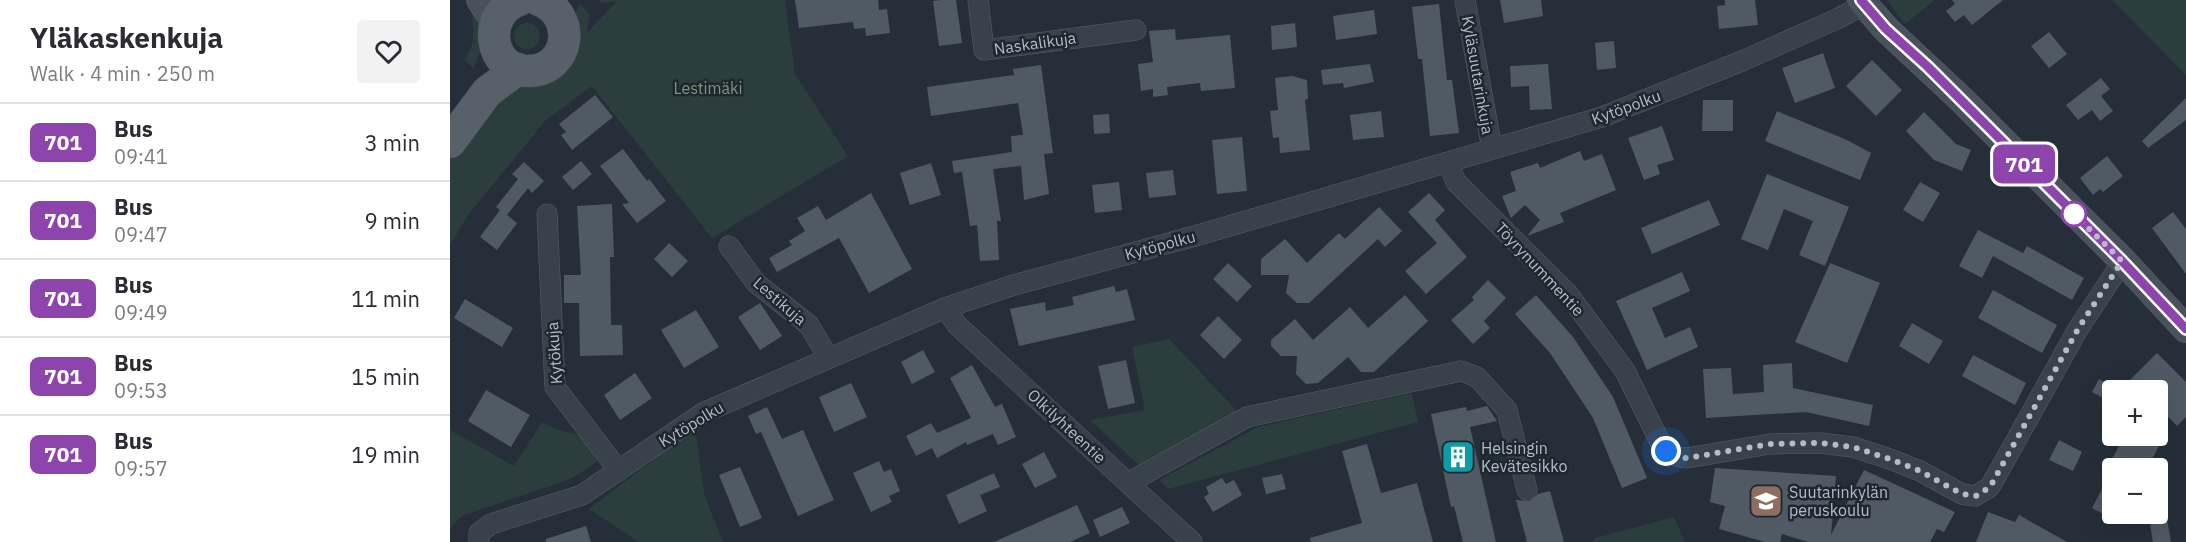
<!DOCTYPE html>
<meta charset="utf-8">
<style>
:root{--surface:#fff;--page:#f2f2f3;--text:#2b2b33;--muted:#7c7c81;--line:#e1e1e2}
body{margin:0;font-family:"IBM Plex Sans",sans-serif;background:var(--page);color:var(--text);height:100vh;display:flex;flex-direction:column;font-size:22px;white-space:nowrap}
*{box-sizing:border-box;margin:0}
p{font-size:20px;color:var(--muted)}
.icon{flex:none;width:33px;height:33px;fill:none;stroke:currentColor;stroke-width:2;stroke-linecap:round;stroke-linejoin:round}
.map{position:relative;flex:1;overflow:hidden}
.panel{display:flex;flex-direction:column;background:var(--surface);width:450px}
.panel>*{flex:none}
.badge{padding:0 12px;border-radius:9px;font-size:21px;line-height:39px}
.controls{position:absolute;left:1652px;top:380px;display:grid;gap:12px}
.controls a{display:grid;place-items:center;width:66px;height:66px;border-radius:6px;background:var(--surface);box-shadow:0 6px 24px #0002;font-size:30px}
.you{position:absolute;width:30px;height:30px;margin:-15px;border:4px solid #fff;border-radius:50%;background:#1a73e8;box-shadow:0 0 0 9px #1a73e833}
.map>.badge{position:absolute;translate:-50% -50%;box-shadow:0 0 0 3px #fff}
.round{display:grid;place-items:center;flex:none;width:63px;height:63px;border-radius:6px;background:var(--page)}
.headline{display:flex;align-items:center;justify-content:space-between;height:102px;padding:0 30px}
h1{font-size:28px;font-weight:800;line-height:45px}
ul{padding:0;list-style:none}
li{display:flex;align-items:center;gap:18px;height:78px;padding:0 30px;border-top:2px solid var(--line)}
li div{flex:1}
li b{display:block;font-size:22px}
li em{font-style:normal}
li .badge{min-width:66px;font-weight:700;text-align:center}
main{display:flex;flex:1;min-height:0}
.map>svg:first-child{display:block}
.green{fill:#2b3d3c}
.building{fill:#4f5a64}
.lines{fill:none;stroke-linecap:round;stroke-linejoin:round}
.street-casing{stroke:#585f68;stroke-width:21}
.secondary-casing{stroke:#585f68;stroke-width:28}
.primary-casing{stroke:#434a53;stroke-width:33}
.street{stroke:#39414a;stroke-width:20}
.secondary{stroke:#48515c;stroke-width:27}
.primary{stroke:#586069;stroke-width:32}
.line-casing{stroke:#fff;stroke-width:14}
.line{stroke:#8e44ad;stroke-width:9}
.walk{stroke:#b5bcc5;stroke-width:6;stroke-dasharray:0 10.8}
.stop-dot{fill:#fff;stroke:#8e44ad;stroke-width:3}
.labels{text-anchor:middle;stroke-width:5;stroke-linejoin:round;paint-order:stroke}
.street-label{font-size:16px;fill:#b5bcc5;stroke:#1f262e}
.park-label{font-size:16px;fill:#76987c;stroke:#1f262e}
.poi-label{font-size:16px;fill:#b5bcc5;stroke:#1f262e;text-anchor:start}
</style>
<main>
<section class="panel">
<div class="headline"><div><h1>Yläkaskenkuja</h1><p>Walk · 4 min · 250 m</p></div><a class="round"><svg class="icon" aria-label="heart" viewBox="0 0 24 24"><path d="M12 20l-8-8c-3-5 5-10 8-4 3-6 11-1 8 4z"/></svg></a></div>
<ul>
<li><span class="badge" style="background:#8e44ad;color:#fff">701</span><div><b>Bus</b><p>09:41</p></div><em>3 min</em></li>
<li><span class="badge" style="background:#8e44ad;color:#fff">701</span><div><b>Bus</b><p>09:47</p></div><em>9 min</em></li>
<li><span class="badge" style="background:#8e44ad;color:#fff">701</span><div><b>Bus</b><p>09:49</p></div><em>11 min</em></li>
<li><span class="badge" style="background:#8e44ad;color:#fff">701</span><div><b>Bus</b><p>09:53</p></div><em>15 min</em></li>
<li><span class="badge" style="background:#8e44ad;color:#fff">701</span><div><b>Bus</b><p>09:57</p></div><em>19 min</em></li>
</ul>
</section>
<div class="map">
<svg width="1736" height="542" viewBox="0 0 1736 542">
<rect width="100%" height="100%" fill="#262f39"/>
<path class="green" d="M 149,0 L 335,0 L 345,74 L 398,156 L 262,238 L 142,86 L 96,120 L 18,215 L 0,245 L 0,159 L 122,19 L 130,4 L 140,15 L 136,34 L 167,1 L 150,3 Z
M 1437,0 L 1485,0 L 1455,24 Z
M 1662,0 L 1736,0 L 1736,75 Z
M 29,6 L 32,47 L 23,69 L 14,59 C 34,34 13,20 29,6 Z
M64 36a13 13 0 1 1 26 0a13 13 0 1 1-26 0Z
M 719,339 L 790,414 L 692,468 L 640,420 L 695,410 L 682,347 Z
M 962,393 L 968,422 L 718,489 L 709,480 L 808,427 Z
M 92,422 L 108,430 L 130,435 L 148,461 L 121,479 L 17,514 L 7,520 L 0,529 L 0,430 L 64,466 Z
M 245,428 L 255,497 L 273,542 L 189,542 L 139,509 Z
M 1224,517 L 1235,542 L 1142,542 L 1145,538 Z"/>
<path class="building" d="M 345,0 L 428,0 L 429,10 L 437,9 L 440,33 L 416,36 L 415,28 L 404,29 L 403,22 L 349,28 Z
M 491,0 L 506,0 L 512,43 L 489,46 L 483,1 Z
M 1050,0 L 1091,0 L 1093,16 L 1054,23 Z
M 1275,0 L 1305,0 L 1308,25 L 1269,29 L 1267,6 L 1275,5 Z
M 1502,0 L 1553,0 L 1522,25 L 1514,15 L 1505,22 L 1496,11 L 1505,4 Z
M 989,4 L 997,80 L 1002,80 L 1009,133 L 980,136 L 972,59 L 968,59 L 962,7 Z
M 924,10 L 927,34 L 886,40 L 883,16 Z
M 845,23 L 847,47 L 822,50 L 821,26 Z
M 725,29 L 726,40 L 780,35 L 785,88 L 751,91 L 750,83 L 717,87 L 718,95 L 703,97 L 703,89 L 691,91 L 688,64 L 703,62 L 699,31 Z
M 1599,32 L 1617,54 L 1599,68 L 1581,46 Z
M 1164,41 L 1166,68 L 1147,70 L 1145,43 Z
M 1373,53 L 1385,88 L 1345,103 L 1332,68 Z
M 1422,60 L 1452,90 L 1426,116 L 1396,86 Z
M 920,64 L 924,82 L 894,88 L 893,83 L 873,85 L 871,70 Z
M 1098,64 L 1102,109 L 1080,110 L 1079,86 L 1061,87 L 1060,66 Z
M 591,65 L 603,153 L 594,154 L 599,194 L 574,200 L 571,166 L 543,169 L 551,221 L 547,221 L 549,260 L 530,261 L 527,225 L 520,226 L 512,172 L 504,173 L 502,161 L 562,152 L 561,136 L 573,135 L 568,103 L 481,116 L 477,87 L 564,75 L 563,69 Z
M 842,76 L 857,80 L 858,99 L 855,100 L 860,150 L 830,153 L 829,137 L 823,138 L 820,111 L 828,110 L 825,78 Z
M 1651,78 L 1660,89 L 1651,96 L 1663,111 L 1650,121 L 1642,110 L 1628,120 L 1616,105 Z
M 145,95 L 163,117 L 122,150 L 111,135 L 116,132 L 109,124 Z
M 1736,98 L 1736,120 L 1698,148 L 1692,141 Z
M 1253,100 L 1283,100 L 1283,131 L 1252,131 Z
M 931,111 L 934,137 L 903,140 L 900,115 Z
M 1327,111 L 1397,140 L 1421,153 L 1410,180 L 1315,141 Z
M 1474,112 L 1506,144 L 1521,150 L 1512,171 L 1484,160 L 1456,131 Z
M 659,114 L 660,133 L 644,134 L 643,115 Z
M 1212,126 L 1224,160 L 1207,165 L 1210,174 L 1194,180 L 1178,138 Z
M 792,137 L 797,191 L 767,194 L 762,140 Z
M 173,149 L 197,181 L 199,179 L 216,201 L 187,223 L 172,204 L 179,203 L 150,166 Z
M 1130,151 L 1134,161 L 1152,154 L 1166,190 L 1110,213 L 1114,222 L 1077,236 L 1090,220 L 1075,205 L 1061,218 L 1052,196 L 1066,191 L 1060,172 L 1088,163 L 1090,168 Z
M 1657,156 L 1673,176 L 1653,192 L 1650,189 L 1643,195 L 1630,178 Z
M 131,161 L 142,174 L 123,190 L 112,177 Z
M 74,162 L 94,181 L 82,193 L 78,188 L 57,215 L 67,223 L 47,250 L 30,237 L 50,210 L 46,207 L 68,179 L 62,174 Z
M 481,163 L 491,195 L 460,205 L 450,173 Z
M 723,170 L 726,195 L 699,198 L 696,173 Z
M 1317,174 L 1399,207 L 1375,266 L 1349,255 L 1363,221 L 1334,209 L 1318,250 L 1291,239 Z
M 669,182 L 672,210 L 645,213 L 642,185 Z
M 1470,182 L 1490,193 L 1473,222 L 1453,210 Z
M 421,193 L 462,269 L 419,293 L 389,238 L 327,272 L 319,258 L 342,245 L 339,241 L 355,231 L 347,218 L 368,206 L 376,220 Z
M 979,193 L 995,210 L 985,220 L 1017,257 L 976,294 L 955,271 L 987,243 L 958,212 Z
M 1259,200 L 1270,225 L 1202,254 L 1191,228 Z
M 162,204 L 164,257 L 160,257 L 161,325 L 172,325 L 173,355 L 130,356 L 129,303 L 114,303 L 114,275 L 131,275 L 127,206 Z
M 929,207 L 952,231 L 935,247 L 928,239 L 859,303 L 847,303 L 836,293 L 839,275 L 811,275 L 811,259 L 835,239 L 857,263 L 889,233 L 895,239 Z
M 1723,212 L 1736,229 L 1736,274 L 1702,228 Z
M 1528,230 L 1573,253 L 1577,246 L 1634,278 L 1622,300 L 1543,256 L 1532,278 L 1509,266 Z
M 219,243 L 238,261 L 222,277 L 204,259 Z
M 778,263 L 802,286 L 787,302 L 763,279 Z
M 1380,263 L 1430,283 L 1397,363 L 1345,342 Z
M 1232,272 L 1240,291 L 1202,308 L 1215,338 L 1240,327 L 1248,347 L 1197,370 L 1166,301 Z
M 1038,280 L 1056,298 L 1034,321 L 1040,328 L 1023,344 L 1001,320 L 1024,300 L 1022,297 Z
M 664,286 L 666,292 L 677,289 L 685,320 L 569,346 L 560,309 L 595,302 L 596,311 L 624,305 L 622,297 Z
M 1543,290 L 1607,325 L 1592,353 L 1528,318 Z
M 955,295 L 978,321 L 924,372 L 911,372 L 898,357 L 868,383 L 856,384 L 846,374 L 847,356 L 831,356 L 821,346 L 821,340 L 845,319 L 863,340 L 900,307 L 918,328 Z
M 1086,295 L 1123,337 L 1163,397 L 1197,478 L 1172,488 L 1143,418 L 1100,353 L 1065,314 Z
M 15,299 L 63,328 L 52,347 L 4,318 Z
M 310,303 L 332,336 L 310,350 L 288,317 Z
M 246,310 L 269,347 L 234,368 L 211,330 Z
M 768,316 L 792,340 L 774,359 L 750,335 Z
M 1462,323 L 1493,341 L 1479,364 L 1449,346 Z
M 473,350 L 485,372 L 462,384 L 451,362 Z
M 1707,353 L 1736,382 L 1736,417 L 1727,426 L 1707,405 L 1707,390 L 1670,390 Z
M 1523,355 L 1576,383 L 1565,405 L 1512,376 Z
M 676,360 L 685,403 L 658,409 L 648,366 Z
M 1342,363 L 1343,388 L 1423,405 L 1419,426 L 1356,412 L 1256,418 L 1253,369 L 1281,368 L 1283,394 L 1314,392 L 1313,365 Z
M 522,365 L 545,407 L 552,404 L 566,437 L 548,445 L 543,434 L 517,445 L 516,442 L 487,458 L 482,448 L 466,456 L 456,436 L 481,423 L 487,433 L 521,418 L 500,378 Z
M 185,373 L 202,398 L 170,420 L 154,395 Z
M 1649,379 L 1662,387 L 1662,403 L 1642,392 Z
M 401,383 L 417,417 L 384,432 L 369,397 Z
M 36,390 L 80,415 L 61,447 L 18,421 Z
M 1037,406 L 1047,421 L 1020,427 L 1046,542 L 1013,542 L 1004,506 L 1001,507 L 981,414 L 1016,407 L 1017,411 Z
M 317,407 L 332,439 L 353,430 L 384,500 L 348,516 L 311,432 L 306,434 L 298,416 Z
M 1675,435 L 1715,435 L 1697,468 L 1657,468 Z
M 1609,440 L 1632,452 L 1623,471 L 1599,460 Z
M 917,444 L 931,493 L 967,483 L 983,542 L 861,542 L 860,538 L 912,523 L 892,451 Z
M 594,452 L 607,477 L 585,488 L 572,464 Z
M 429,461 L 434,472 L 441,469 L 450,491 L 439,496 L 442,502 L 421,512 L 403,473 Z
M 290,467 L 312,518 L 290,527 L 269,475 Z
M 1265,468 L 1386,476 L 1381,535 L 1414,470 L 1505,512 L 1494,532 L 1487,529 L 1480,542 L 1358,542 L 1332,534 L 1330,542 L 1315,542 L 1269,529 L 1275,506 L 1260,502 Z
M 1662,470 L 1662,519 L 1642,508 Z
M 544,473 L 550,487 L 530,495 L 537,511 L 509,524 L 496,495 Z
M 832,474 L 836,489 L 816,494 L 812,478 Z
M 772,478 L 776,484 L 784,480 L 792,495 L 763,512 L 754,497 L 759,494 L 756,487 Z
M 1100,491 L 1114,542 L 1077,542 L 1066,500 L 1080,501 L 1088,494 Z
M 627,505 L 640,533 L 620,542 L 544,542 Z
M 672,507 L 680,523 L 650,537 L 643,520 Z
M 1538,512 L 1565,522 L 1569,515 L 1617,542 L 1526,542 Z
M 1698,513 L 1716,513 L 1721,542 L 1703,542 Z
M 136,526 L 141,542 L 96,542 L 96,539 Z"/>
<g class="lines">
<g class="street-casing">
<path id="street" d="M 528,0 L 534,50 L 686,30
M 1015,0 L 1042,149
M 998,163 L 1006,182 L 1119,295 L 1175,371 L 1212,446 C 1219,455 1225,457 1237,458 L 1320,444 L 1370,443 L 1403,447 L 1440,459 L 1470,471 L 1512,494 L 1525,496 L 1540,487 L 1628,329 L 1673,261
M 97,214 L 105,387 L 169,471
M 279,246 L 306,283 L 359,325 L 378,357
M 495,308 L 507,325 L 742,542
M 678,483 L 797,417 L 1011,371 L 1027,377 L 1057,410 L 1077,490
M 29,542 L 29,533 L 41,524 L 132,495 L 253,413 L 495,308 L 564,285 L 745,236 L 1152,117 L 1292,61 L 1387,19 L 1413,5"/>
</g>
<g class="secondary-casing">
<path id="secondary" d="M 30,0 L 45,22
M 1411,0 L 1436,29 L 1513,101 L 1673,261 L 1736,329"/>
</g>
<g class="primary-casing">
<path id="primary" d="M 69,0 C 31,13 38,72 79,71 C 121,70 127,14 89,0
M 0,142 L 37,92 L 68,69"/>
</g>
<use href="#street" class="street"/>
<use href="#secondary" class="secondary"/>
<use href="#primary" class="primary"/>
</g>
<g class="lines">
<g class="line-casing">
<path id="line" d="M 1411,0 L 1436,29 L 1478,67 L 1672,261 L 1736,329"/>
</g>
<use href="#line" class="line"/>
<path class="walk" d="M 1216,451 L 1227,458 L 1237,458 L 1320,444 L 1370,443 L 1403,447 L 1440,459 L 1470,471 L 1512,494 L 1526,496 L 1540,487 L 1628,329 L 1672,261 L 1624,214"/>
</g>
<defs>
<g id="building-square" transform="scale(1.725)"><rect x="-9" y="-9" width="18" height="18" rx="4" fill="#0f9aa8" stroke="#1f262e"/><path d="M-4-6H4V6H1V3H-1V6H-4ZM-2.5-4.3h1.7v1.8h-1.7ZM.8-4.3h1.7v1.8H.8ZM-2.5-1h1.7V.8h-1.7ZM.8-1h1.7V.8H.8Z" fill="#fff"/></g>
<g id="school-square" transform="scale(1.725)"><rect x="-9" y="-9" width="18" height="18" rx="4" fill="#8d6e63" stroke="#1f262e"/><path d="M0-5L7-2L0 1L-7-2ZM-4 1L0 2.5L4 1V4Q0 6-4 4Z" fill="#fff"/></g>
</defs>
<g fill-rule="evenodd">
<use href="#building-square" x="1008" y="457"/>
<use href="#school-square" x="1316" y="501"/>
</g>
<circle class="stop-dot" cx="1624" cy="214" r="12"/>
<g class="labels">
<g class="street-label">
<text transform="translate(585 43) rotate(-8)" y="6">Naskalikuja</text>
<text transform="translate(1028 75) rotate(80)" y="6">Kyläsuutarinkuja</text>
<text transform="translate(1176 107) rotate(-20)" y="6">Kytöpolku</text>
<text transform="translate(710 245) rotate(-15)" y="6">Kytöpolku</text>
<text transform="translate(1090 269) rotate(47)" y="6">Töyrynummentie</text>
<text transform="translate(330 301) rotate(41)" y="6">Lestikuja</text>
<text transform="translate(104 353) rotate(-94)" y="6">Kytökuja</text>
<text transform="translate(241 424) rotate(-31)" y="6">Kytöpolku</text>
<text transform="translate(617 426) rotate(43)" y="6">Olkilyhteentie</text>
</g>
<g class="park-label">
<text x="258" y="94">Lestimäki</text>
</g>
<g class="poi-label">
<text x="1031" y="454">Helsingin<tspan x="1031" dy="18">Kevätesikko</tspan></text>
<text x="1339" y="498">Suutarinkylän<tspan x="1339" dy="18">peruskoulu</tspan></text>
</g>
</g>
</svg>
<div class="controls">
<a>+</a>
<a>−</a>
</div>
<div class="you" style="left:1216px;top:451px"></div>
<b class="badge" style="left:1574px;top:164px;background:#8e44ad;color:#fff">701</b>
</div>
</main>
